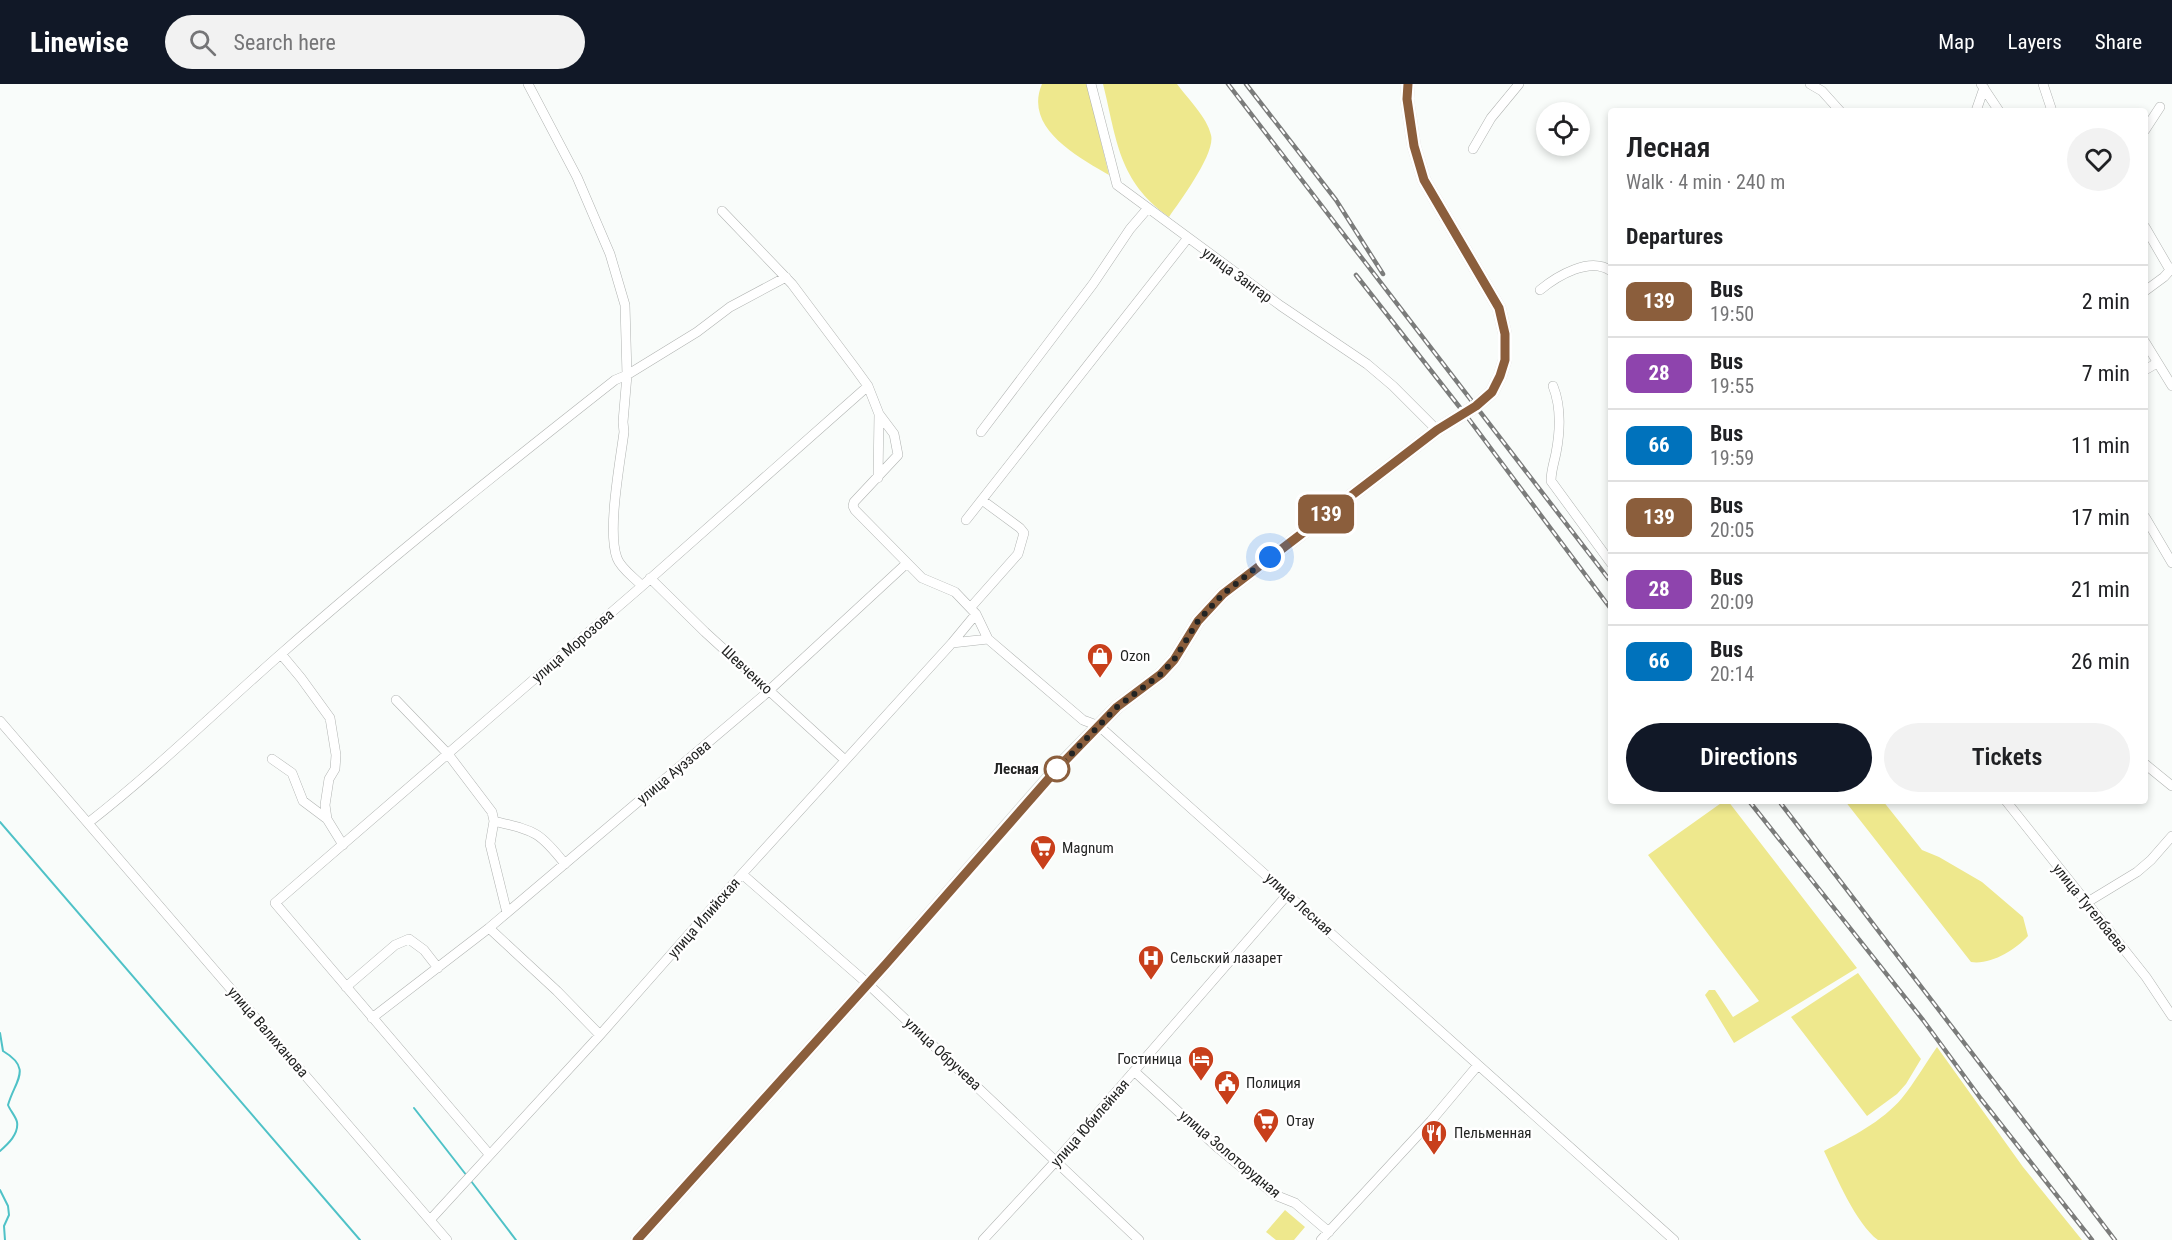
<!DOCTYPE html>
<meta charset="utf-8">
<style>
:root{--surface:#fff;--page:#f2f2f2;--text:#202124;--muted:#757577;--line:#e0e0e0;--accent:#111827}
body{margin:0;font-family:"Roboto Condensed",sans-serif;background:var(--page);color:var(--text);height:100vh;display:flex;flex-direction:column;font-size:22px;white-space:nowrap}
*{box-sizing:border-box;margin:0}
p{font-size:20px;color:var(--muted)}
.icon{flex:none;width:33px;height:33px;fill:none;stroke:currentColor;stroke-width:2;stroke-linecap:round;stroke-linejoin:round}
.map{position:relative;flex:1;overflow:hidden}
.drawer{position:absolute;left:1608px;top:24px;width:540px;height:696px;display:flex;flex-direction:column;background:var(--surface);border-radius:6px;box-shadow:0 3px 9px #0003}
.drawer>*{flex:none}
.badge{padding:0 12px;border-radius:9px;font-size:21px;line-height:39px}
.buttons{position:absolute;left:1536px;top:18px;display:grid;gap:12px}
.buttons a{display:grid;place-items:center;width:54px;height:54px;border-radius:50%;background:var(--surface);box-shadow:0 3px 9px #0003;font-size:30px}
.you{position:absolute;width:30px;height:30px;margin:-15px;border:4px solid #fff;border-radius:50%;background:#1a73e8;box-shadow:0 0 0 9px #1a73e833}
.map>.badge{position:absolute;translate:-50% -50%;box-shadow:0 0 0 3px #fff}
h2{padding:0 18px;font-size:22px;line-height:54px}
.round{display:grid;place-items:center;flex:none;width:63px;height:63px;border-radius:32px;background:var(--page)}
.overview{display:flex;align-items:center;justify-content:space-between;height:102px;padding:0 18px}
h1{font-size:28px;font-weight:600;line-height:45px}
.action{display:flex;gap:12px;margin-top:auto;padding:12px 18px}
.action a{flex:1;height:69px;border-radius:36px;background:var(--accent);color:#fff;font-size:24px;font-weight:600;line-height:69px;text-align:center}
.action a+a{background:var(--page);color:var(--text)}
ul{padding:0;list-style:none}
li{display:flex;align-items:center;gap:18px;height:72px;padding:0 18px;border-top:2px solid var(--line)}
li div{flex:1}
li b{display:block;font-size:22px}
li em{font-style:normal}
li .badge{min-width:66px;font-weight:700;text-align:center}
header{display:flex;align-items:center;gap:36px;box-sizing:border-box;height:84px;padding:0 30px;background:var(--accent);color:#fff}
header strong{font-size:28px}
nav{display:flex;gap:33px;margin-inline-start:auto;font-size:21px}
.search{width:420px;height:54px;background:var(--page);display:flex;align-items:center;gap:15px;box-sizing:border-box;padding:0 21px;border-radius:33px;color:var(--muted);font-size:22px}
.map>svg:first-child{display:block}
.green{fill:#eee88d}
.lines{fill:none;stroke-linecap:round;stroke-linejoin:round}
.stream{stroke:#4fc2c7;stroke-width:2}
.minor-casing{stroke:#b0b3b1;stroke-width:10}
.major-casing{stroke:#d7d8d7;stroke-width:14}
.minor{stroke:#fff;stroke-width:9}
.major{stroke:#a7f2e1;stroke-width:12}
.rail-casing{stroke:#7b7c7b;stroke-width:4.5}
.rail{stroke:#fff;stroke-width:2;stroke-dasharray:7;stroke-linecap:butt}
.line-casing{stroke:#fff;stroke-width:14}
.line{stroke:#8b5e3c;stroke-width:9}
.walk{stroke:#232423;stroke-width:6;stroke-dasharray:0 10.8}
.stop-dot{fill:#fff;stroke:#8b5e3c;stroke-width:3}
.labels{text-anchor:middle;stroke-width:5;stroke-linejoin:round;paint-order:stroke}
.street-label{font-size:15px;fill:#232423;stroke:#fff}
.poi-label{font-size:15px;fill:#232423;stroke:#fff;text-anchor:start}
.stop-label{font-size:15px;font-weight:bold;fill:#232423;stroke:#fff;text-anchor:end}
</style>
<header>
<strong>Linewise</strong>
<div class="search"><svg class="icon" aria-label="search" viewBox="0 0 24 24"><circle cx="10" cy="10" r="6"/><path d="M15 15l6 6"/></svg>Search here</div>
<nav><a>Map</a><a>Layers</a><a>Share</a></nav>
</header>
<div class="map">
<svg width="2172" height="1156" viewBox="0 0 2172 1156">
<rect width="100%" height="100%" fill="#f9fcfa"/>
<path class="green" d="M 1042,0 L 1087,0 L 1109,91 C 1078,73 1023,44 1042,0 Z
M 1103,0 L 1177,0 C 1188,15 1207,33 1211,51 C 1216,69 1180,117 1169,133 C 1118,97 1117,56 1103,0 Z
M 1724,717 L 1728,717 L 1857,884 L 1734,959 L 1705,911 L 1709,906 L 1715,906 L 1733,933 L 1759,917 L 1648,771 Z
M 1845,717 L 1883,717 L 1922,766 L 1939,773 L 1982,798 L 2023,833 L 2028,852 C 2015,866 1991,881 1971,878 Z
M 1858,889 L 1921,975 L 1906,1000 L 1897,1010 L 1867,1032 L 1791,933 Z
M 1937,963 L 2023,1083 L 2082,1156 L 1878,1156 C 1856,1140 1836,1092 1824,1067 C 1851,1053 1882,1038 1902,1014 C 1915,998 1925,980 1937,963 Z
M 1285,1126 L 1305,1143 L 1294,1156 L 1276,1156 L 1266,1148 Z"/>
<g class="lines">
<path class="stream" d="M 0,738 L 360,1156
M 0,949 L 3,967 C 33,985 15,996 8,1021 C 10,1026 16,1033 17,1038 C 19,1050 8,1060 0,1067
M 414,1024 L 467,1092
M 471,1097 L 516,1156
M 0,1106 L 8,1122 L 9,1131 L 4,1142 L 5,1156"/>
<g class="minor-casing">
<path id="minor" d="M 528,0 L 577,93 L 610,170 L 625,221 L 627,291 L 623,338 L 624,348 C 620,379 607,447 617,474 C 621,485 635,494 642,502
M 1091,0 L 1117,101 L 1281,222 L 1367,280 L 1393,302 L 1437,346
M 1810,0 L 1822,7 L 1840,27
M 1981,0 L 1999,27
M 2043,0 L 2052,27
M 1976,27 L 1984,4
M 2145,46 L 2160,23
M 1473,65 L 1491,34 L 1519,0
M 722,127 L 792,200 L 855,284 L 868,302 L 879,330 L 894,350 L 898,371 L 854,418 L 853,422 L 855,426 L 922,494 L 955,508 L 976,530 L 988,555 L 1083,636 L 1099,642 L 1674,1156
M 2145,143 L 2170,186
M 1540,206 C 1557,192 1590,172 1611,187
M 2145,207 L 2164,193 L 2172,184
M 2145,258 L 2172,302
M 2145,286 L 2157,279
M 1553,302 C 1561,322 1560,348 1556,369 C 1554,379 1551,387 1551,397 L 1611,479
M 981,348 L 1093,200 L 1130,145 L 1148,124
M 878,394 L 879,330
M 2145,433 L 2172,479
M 966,436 L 1187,155
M 650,494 L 705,548 L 845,676
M 971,523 L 1018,470 L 1024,449 L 1020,444 L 982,416
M 952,559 L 988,555
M 281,570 L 301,594 L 330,634 L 336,671 L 335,685 L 329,695 L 325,721 L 327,735 L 343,761
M 396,616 L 448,670 L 492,728 L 494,737 L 490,760 L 507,829
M 0,637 L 447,1156
M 272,675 L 292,689 L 303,717 L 327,735
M 2145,680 L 2172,702
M 2006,717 L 2146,893 L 2172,932
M 494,737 C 535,747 539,747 565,780
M 88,739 C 156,686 217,626 282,569 C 390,474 502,385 615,296 L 627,291 L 697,248 L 730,223 L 786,193
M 742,790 L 868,900 L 1139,1156
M 2086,819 L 2137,788 L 2151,776 L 2172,752
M 346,903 L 395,861 L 409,855 L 424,866 L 438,884
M 372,934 L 489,844
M 600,951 L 557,907 L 489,844 L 763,612 L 907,479
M 1134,987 L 1218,1064 L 1275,1111 L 1295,1119 L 1329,1148
M 489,1070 L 275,819 L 642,502 L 868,302
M 430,1136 L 600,951 L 742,790 L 952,559 L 976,530
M 983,1156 L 1056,1077 L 1288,810
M 1321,1156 L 1431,1037 L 1478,981"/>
</g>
<g class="major-casing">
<path id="major" d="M 637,1156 L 886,880 L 1057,684 L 1117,623 L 1161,590 L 1174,576 L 1198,537 L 1223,510 L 1437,346 L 1476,322 L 1492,308 L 1500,292 L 1505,276 L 1505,250 L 1499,224 L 1424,96 L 1414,62 L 1407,15 L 1408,0"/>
</g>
<use href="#minor" class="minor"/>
<use href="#major" class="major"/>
<g class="rail-casing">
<path id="rail" d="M 1228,0 L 1611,498
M 1246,0 L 1336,116 L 1383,190
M 1356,191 L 1465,330 L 1611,525
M 1749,717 L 1923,936 L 1981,1015 L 2092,1156
M 1779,717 L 2115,1156"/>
</g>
<use href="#rail" class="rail"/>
</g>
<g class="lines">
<g class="line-casing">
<path id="line" d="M 637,1156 L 886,880 L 1058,684 L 1117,623 L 1161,590 L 1174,576 L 1198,537 L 1223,510 L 1437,346 L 1476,322 L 1492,308 L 1500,292 L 1505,276 L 1505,250 L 1499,224 L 1424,96 L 1414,62 L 1407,15 L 1408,0"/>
</g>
<use href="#line" class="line"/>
<path class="walk" d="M 1057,685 L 1117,623 L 1161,590 L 1174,576 L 1198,537 L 1223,510 L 1270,473"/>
</g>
<defs>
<g id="shop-pin" transform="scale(1.35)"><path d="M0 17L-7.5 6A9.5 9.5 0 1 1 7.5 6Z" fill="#c83f1b" stroke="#fff"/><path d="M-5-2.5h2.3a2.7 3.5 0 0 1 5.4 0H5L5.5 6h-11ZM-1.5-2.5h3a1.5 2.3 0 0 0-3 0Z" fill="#fff"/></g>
<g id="supermarket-pin" transform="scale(1.35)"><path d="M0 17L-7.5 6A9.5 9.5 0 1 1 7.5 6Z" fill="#c83f1b" stroke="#fff"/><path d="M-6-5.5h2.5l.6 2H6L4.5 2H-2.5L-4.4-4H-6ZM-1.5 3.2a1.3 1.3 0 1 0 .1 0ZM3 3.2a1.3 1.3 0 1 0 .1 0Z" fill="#fff"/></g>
<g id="hospital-pin" transform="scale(1.35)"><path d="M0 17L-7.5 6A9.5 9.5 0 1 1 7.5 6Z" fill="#c83f1b" stroke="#fff"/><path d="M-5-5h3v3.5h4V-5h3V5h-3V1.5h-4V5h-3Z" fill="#fff"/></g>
<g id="hotel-pin" transform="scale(1.35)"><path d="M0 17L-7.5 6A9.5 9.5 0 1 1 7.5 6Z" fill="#c83f1b" stroke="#fff"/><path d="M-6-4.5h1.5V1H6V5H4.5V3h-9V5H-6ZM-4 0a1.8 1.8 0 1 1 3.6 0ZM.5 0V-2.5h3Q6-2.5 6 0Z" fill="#fff"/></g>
<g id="civic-pin" transform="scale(1.35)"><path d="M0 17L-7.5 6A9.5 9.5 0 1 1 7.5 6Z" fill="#c83f1b" stroke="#fff"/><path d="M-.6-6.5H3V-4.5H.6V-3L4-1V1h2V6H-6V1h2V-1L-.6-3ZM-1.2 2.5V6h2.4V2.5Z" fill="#fff"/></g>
<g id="restaurant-pin" transform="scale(1.35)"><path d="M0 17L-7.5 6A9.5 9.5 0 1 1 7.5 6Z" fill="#c83f1b" stroke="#fff"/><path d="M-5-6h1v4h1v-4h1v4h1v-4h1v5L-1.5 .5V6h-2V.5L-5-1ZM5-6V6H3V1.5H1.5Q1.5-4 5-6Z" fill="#fff"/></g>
</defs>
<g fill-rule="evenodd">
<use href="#shop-pin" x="1100" y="572"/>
<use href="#supermarket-pin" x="1043" y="764"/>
<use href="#hospital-pin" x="1151" y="874"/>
<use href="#hotel-pin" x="1201" y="975"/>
<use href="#civic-pin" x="1227" y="999"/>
<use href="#supermarket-pin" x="1266" y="1037"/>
<use href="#restaurant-pin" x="1434" y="1049"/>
</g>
<circle class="stop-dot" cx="1057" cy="685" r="12"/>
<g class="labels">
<g class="street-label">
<text transform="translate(1237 191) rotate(36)" y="5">улица Зангар</text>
<text transform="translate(573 562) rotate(-41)" y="5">улица Морозова</text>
<text transform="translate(747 586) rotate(43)" y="5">Шевченко</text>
<text transform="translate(674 688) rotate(-40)" y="5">улица Ауэзова</text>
<text transform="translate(1299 820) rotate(42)" y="5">улица Лесная</text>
<text transform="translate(2090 824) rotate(51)" y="5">улица Тугелбаева</text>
<text transform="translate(704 834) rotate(-49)" y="5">улица Илийская</text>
<text transform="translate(268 948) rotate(49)" y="5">улица Валиханова</text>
<text transform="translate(943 970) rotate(43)" y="5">улица Обручева</text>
<text transform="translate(1090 1039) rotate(-49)" y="5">улица Юбилейная</text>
<text transform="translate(1230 1070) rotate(40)" y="5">улица Золоторудная</text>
</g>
<g class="poi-label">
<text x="1120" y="577">Ozon</text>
<text x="1062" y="769">Magnum</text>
<text x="1170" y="879">Сельский лазарет</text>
<text x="1182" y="980" text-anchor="end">Гостиница</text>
<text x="1246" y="1004">Полиция</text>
<text x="1286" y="1042">Отау</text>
<text x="1454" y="1054">Пельменная</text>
</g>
<g class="stop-label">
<text x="1039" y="690">Лесная</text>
</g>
</g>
</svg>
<div class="buttons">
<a><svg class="icon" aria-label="locate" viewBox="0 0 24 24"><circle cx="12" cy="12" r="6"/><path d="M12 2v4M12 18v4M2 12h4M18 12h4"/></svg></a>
</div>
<div class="you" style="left:1270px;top:473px"></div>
<b class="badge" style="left:1326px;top:430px;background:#8b5e3c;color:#fff">139</b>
<section class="drawer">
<div class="overview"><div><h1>Лесная</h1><p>Walk · 4 min · 240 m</p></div><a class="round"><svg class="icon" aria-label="heart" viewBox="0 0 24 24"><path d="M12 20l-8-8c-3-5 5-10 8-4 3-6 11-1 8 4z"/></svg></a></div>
<h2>Departures</h2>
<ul>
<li><span class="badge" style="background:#8b5e3c;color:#fff">139</span><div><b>Bus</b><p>19:50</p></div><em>2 min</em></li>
<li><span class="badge" style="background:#8e44ad;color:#fff">28</span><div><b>Bus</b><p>19:55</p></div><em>7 min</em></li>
<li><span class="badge" style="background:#0072bc;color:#fff">66</span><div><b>Bus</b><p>19:59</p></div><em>11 min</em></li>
<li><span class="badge" style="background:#8b5e3c;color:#fff">139</span><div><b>Bus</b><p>20:05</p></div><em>17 min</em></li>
<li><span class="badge" style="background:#8e44ad;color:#fff">28</span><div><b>Bus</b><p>20:09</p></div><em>21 min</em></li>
<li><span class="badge" style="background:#0072bc;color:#fff">66</span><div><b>Bus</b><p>20:14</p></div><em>26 min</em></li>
</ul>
<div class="action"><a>Directions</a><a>Tickets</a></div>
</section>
</div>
